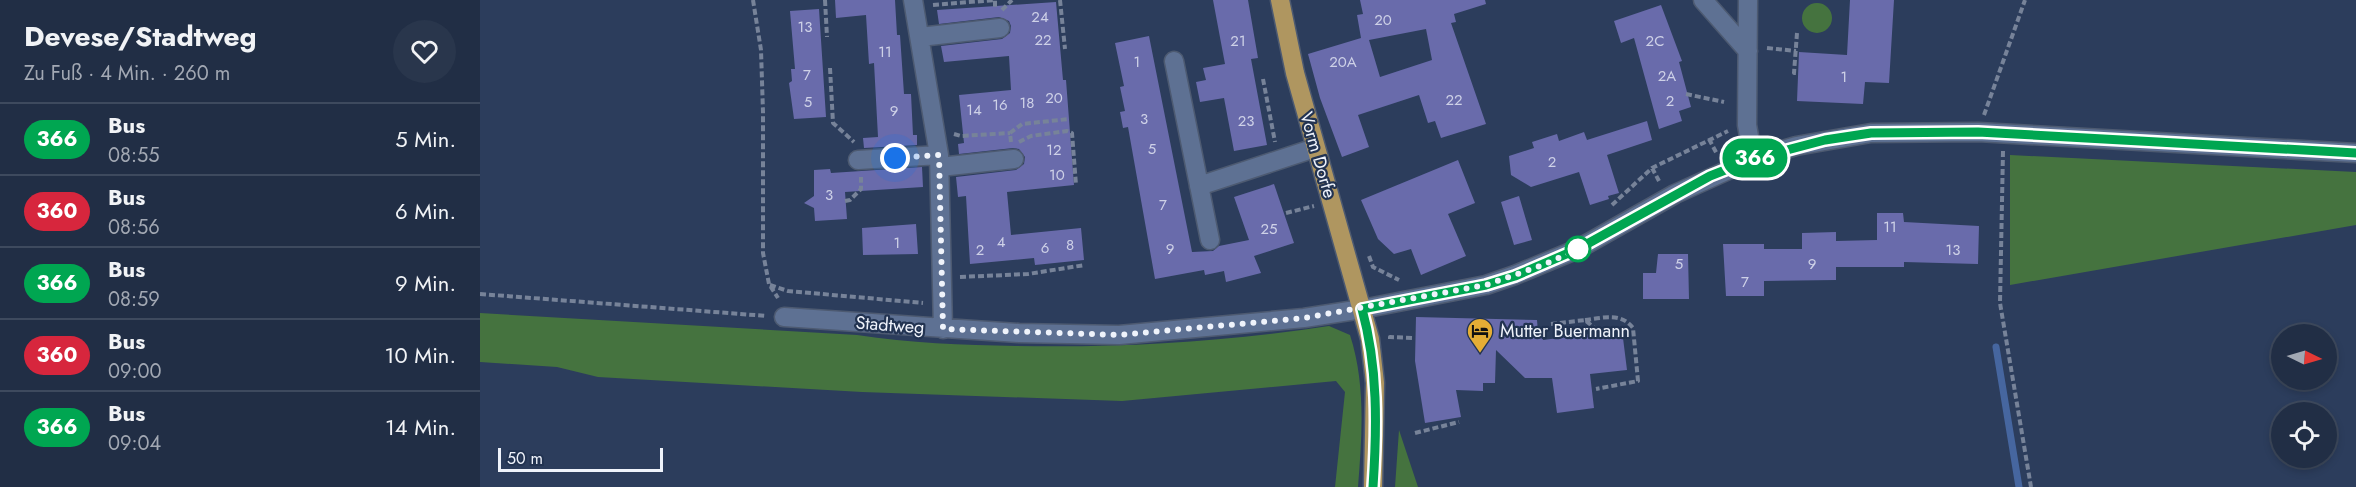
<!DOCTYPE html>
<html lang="de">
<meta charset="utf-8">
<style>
:root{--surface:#212e45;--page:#29364c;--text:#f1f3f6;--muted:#a2a8b3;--line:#3e4a5e}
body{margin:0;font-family:Jost,sans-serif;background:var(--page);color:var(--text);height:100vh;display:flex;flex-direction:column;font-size:22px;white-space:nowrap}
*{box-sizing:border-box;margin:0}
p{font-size:20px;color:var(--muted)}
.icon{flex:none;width:33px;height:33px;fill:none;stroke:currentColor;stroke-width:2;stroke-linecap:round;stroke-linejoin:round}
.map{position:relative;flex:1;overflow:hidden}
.sheet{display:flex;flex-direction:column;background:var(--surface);width:480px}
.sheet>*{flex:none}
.badge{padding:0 12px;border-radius:20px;font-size:21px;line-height:39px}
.needle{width:39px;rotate:95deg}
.controls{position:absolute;left:1791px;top:324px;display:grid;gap:12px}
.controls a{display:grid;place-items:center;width:66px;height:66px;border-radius:50%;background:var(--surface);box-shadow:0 3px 9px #0003,0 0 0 2px var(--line);font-size:30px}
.scale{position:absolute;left:18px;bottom:15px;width:165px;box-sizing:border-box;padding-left:6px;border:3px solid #eff3fb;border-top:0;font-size:16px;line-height:21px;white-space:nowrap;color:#eff3fb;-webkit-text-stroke:4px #223351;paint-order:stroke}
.you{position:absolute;width:30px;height:30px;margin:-15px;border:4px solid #fff;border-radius:50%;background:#1a73e8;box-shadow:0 0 0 9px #1a73e833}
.map>.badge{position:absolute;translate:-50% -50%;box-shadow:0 0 0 3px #fff}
.round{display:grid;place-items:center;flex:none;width:63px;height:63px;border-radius:32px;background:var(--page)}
.headline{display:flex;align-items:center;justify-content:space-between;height:102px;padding:0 24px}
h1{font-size:28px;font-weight:700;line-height:45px}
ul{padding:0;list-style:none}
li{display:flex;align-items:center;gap:18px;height:72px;padding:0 24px;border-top:2px solid var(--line)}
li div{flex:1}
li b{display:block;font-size:22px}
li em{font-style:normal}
li .badge{min-width:66px;font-weight:700;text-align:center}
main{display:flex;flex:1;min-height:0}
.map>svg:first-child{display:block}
.green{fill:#45733f}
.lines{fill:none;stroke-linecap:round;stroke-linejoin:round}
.stream{stroke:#46669f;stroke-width:7}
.building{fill:#696bab;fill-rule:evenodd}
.minor-casing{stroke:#4d5a71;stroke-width:21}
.major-casing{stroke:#4d5a71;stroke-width:21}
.path{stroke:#778399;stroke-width:4;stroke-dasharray:6 3;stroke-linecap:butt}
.minor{stroke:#5e7193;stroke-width:18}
.major{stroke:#af9660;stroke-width:18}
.line-casing{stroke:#fff;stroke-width:14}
.line{stroke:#00a651;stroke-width:9}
.walk{stroke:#eff3fb;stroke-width:6;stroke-dasharray:0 10.8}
.stop-dot{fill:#fff;stroke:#00a651;stroke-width:3}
.labels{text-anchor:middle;stroke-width:4.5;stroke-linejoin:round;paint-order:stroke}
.number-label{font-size:15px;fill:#ced1e7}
.street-label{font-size:18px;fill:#eff3fb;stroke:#223351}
.poi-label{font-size:18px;fill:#eff3fb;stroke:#223351;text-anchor:start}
</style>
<main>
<section class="sheet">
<div class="headline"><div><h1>Devese/Stadtweg</h1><p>Zu Fuß · 4 Min. · 260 m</p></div><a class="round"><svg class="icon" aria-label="heart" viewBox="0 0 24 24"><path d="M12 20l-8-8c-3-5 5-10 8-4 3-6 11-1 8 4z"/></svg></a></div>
<ul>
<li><span class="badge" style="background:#00a651;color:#fff">366</span><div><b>Bus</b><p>08:55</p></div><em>5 Min.</em></li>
<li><span class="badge" style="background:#d7263d;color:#fff">360</span><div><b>Bus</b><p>08:56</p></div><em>6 Min.</em></li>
<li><span class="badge" style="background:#00a651;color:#fff">366</span><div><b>Bus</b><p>08:59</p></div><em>9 Min.</em></li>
<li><span class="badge" style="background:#d7263d;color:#fff">360</span><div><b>Bus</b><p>09:00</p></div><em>10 Min.</em></li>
<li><span class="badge" style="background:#00a651;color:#fff">366</span><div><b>Bus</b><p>09:04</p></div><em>14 Min.</em></li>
</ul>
</section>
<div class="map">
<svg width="1876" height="487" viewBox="0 0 1876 487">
<rect width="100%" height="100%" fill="#2c3d5c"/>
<path class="green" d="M1322 18a15 15 0 1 1 30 0a15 15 0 1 1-30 0Z
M 1530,155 L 1876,172 L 1876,225 L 1530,285 Z
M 0,313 L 377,335 C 430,343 482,345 536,346 C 641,348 745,342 849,326 L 870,335 C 886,385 882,435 878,487 L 855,487 L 865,392 L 856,381 L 642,401 L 382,392 L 118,377 L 77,367 L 0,362 Z
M 919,430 L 938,487 L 915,487 Z"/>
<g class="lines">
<path class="stream" d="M 1516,347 L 1539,487"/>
</g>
<path class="building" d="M 355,0 L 415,0 L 417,35 L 420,35 L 424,94 L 431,94 L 433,135 L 437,135 L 437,145 L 384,148 L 383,138 L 398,137 L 394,63 L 389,64 L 386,15 L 356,18 Z
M 733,0 L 768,0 L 778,58 L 771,59 L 787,145 L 754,151 L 744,98 L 720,102 L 716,82 L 726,80 L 723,68 L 745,64 Z
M 880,0 L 1005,0 L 1006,4 L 974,14 L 976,22 L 971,23 L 1006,124 L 961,138 L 955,121 L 948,123 L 939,95 L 878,115 L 889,147 L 862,157 L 840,98 L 828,54 L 881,38 L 877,15 L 883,14 ZM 946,29 L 952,60 L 900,77 L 889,40 Z
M 1370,0 L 1414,0 L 1409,83 L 1385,82 L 1383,104 L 1317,101 L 1319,52 L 1367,55 Z
M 576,2 L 583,80 L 586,80 L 594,185 L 527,192 L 531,235 L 601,228 L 604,260 L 555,265 L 554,258 L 490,264 L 486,196 L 478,197 L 476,177 L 536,170 L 544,164 L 545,157 L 539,149 L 533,148 L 479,154 L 478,144 L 484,143 L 479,95 L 531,90 L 529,56 L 464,62 L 461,46 L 522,39 L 530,33 L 531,26 L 529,21 L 519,17 L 459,24 L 457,10 Z
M 1181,5 L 1202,61 L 1199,62 L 1211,107 L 1199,111 L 1202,121 L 1179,129 L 1154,38 L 1141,43 L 1134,21 Z
M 339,9 L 346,117 L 314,119 L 309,83 L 312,81 L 311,69 L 315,69 L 310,11 Z
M 669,36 L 712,252 L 733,251 L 739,246 L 769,240 L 754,197 L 794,184 L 814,243 L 774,256 L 781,273 L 746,282 L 744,271 L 725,275 L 724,270 L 675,279 L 648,127 L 643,128 L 640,112 L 645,111 L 640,87 L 644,86 L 635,43 Z
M 1167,121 L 1172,140 L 1127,155 L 1139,193 L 1128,196 L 1129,199 L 1110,205 L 1099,172 L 1051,187 L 1031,175 L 1029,156 L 1054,148 L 1052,142 L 1077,134 L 1079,141 L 1104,132 L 1107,140 Z
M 978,160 L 995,203 L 968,214 L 986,256 L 941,275 L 931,249 L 914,254 L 898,239 L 881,200 Z
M 442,167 L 443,187 L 365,192 L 367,219 L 335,221 L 334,208 L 324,203 L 334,196 L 334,170 L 350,169 L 351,173 Z
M 1039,196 L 1052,240 L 1034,245 L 1021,202 Z
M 1397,213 L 1423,213 L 1424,222 L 1499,226 L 1498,264 L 1424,262 L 1424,267 L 1356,267 L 1356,280 L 1284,281 L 1284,296 L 1246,296 L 1243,244 L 1284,244 L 1284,249 L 1322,249 L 1322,233 L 1356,232 L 1356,241 L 1397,240 Z
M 436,224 L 438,254 L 383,255 L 382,228 Z
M 1178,254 L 1208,254 L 1209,299 L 1163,299 L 1163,273 L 1176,273 Z
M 936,317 L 1057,320 L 1058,332 L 1061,332 L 1063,340 L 1142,330 L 1147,370 L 1110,374 L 1114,408 L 1077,413 L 1072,378 L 1045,378 L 1016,350 L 1015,383 L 1003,383 L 1003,391 L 976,390 L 981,417 L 945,423 L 935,361 Z"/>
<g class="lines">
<g class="minor-casing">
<path id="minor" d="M 433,0 L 459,155 L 463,329
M 1223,0 L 1268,51
M 1268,0 L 1267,125 L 1273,159
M 440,37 L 520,28
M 694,61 L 730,240
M 378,160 L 459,155
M 460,167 L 534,159
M 719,186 L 835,148
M 304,317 L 539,333 L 639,335 L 824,318 L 882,309 L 1006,285 L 1035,275 L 1098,249 L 1195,194 L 1273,159 L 1316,146 L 1391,133 L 1498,132 L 1876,153"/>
</g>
<g class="major-casing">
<path id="major" d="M 800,0 L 815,73 L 890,339 L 895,383 L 893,487"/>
</g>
<path class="path" d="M 273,0 L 281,50 L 283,112 L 283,253 L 289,284 L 298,298
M 345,0 L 347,37
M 580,0 L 585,49
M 453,5 L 515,0 L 515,9
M 522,10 L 532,0
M 1317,33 L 1314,73 L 1318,73
M 1287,48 L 1316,51
M 350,68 L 353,123 L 374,142
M 783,79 L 795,142
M 1206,94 L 1244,102
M 1504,115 L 1545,0
M 474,134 L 481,136 L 530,133
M 1229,139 L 1237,154
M 531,142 L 530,133 L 542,124 L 589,119
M 539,142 L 551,136 L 587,131 L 592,133 L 596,185
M 1523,151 L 1520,303 L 1551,487
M 1172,168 L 1179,181
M 365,201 L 370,200 L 381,189 L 381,177
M 1132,205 L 1172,168 L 1248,131
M 806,213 L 834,206
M 889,256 L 893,267 L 919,280
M 480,277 L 548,274 L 605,265
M 290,285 L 308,291 L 443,303
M 0,294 L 287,316
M 1105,320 C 1123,318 1141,312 1153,328 L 1158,381 L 1116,389
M 1071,324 L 1105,320 L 1120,333
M 910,339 L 910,337 L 935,338
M 935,433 L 979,422"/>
<use href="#minor" class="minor"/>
<use href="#major" class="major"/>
</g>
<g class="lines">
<g class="line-casing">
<path id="line" d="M 893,487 C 897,427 898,367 882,309 L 1006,285 L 1035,276 L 1098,249 L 1230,176 L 1273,159 L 1345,140 L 1391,133 L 1498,132 L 1876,153"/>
</g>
<use href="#line" class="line"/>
<path class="walk" d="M 415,158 L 459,155 L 463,329 L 639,335 L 824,318 L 1006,285 L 1063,265 L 1098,249"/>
</g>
<defs>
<g id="hotel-pin" transform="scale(1.35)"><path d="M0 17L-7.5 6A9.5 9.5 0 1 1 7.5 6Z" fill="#e5ad35" stroke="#223351"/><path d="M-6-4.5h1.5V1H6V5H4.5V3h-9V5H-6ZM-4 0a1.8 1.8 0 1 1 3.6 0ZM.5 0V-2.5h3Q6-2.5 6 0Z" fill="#111"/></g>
</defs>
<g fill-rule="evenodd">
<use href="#hotel-pin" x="1000" y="331"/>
</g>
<circle class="stop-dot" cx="1098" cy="249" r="12"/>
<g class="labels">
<g class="number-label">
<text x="560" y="22">24</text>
<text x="903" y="25">20</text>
<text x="325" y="32">13</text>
<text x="563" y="45">22</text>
<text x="758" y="46">21</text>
<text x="1175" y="46">2C</text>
<text x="405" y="57">11</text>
<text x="657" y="67">1</text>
<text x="863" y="67">20A</text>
<text x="327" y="80">7</text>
<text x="1187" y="81">2A</text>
<text x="1364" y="82">1</text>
<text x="574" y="103">20</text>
<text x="974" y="105">22</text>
<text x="1190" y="106">2</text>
<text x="328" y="107">5</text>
<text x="547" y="108">18</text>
<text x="520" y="110">16</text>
<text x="494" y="115">14</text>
<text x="414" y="116">9</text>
<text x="664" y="124">3</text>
<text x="766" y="126">23</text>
<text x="672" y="154">5</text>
<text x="574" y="155">12</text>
<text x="1072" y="167">2</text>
<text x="577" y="180">10</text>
<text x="349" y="200">3</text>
<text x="683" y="210">7</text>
<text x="1410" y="232">11</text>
<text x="789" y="234">25</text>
<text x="521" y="247">4</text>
<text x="417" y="248">1</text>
<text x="590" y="250">8</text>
<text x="565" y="253">6</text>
<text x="690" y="254">9</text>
<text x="500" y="255">2</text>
<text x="1473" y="255">13</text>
<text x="1199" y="269">5</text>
<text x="1332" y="269">9</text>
<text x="1265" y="287">7</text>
</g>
<g class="street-label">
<text transform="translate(838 155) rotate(74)" y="6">Vorm Dorfe</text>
<text transform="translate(410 325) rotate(4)" y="6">Stadtweg</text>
</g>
<g class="poi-label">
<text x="1020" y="337">Mutter Buermann</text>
</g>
</g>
</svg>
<div class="controls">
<a><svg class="needle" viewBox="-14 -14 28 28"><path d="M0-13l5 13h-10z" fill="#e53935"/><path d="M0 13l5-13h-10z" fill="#a2a8b3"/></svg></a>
<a><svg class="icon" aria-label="locate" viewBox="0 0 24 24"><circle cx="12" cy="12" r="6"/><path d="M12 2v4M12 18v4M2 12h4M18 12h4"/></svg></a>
</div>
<div class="scale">50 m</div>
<div class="you" style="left:415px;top:158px"></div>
<b class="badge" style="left:1275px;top:158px;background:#00a651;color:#fff">366</b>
</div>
</main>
